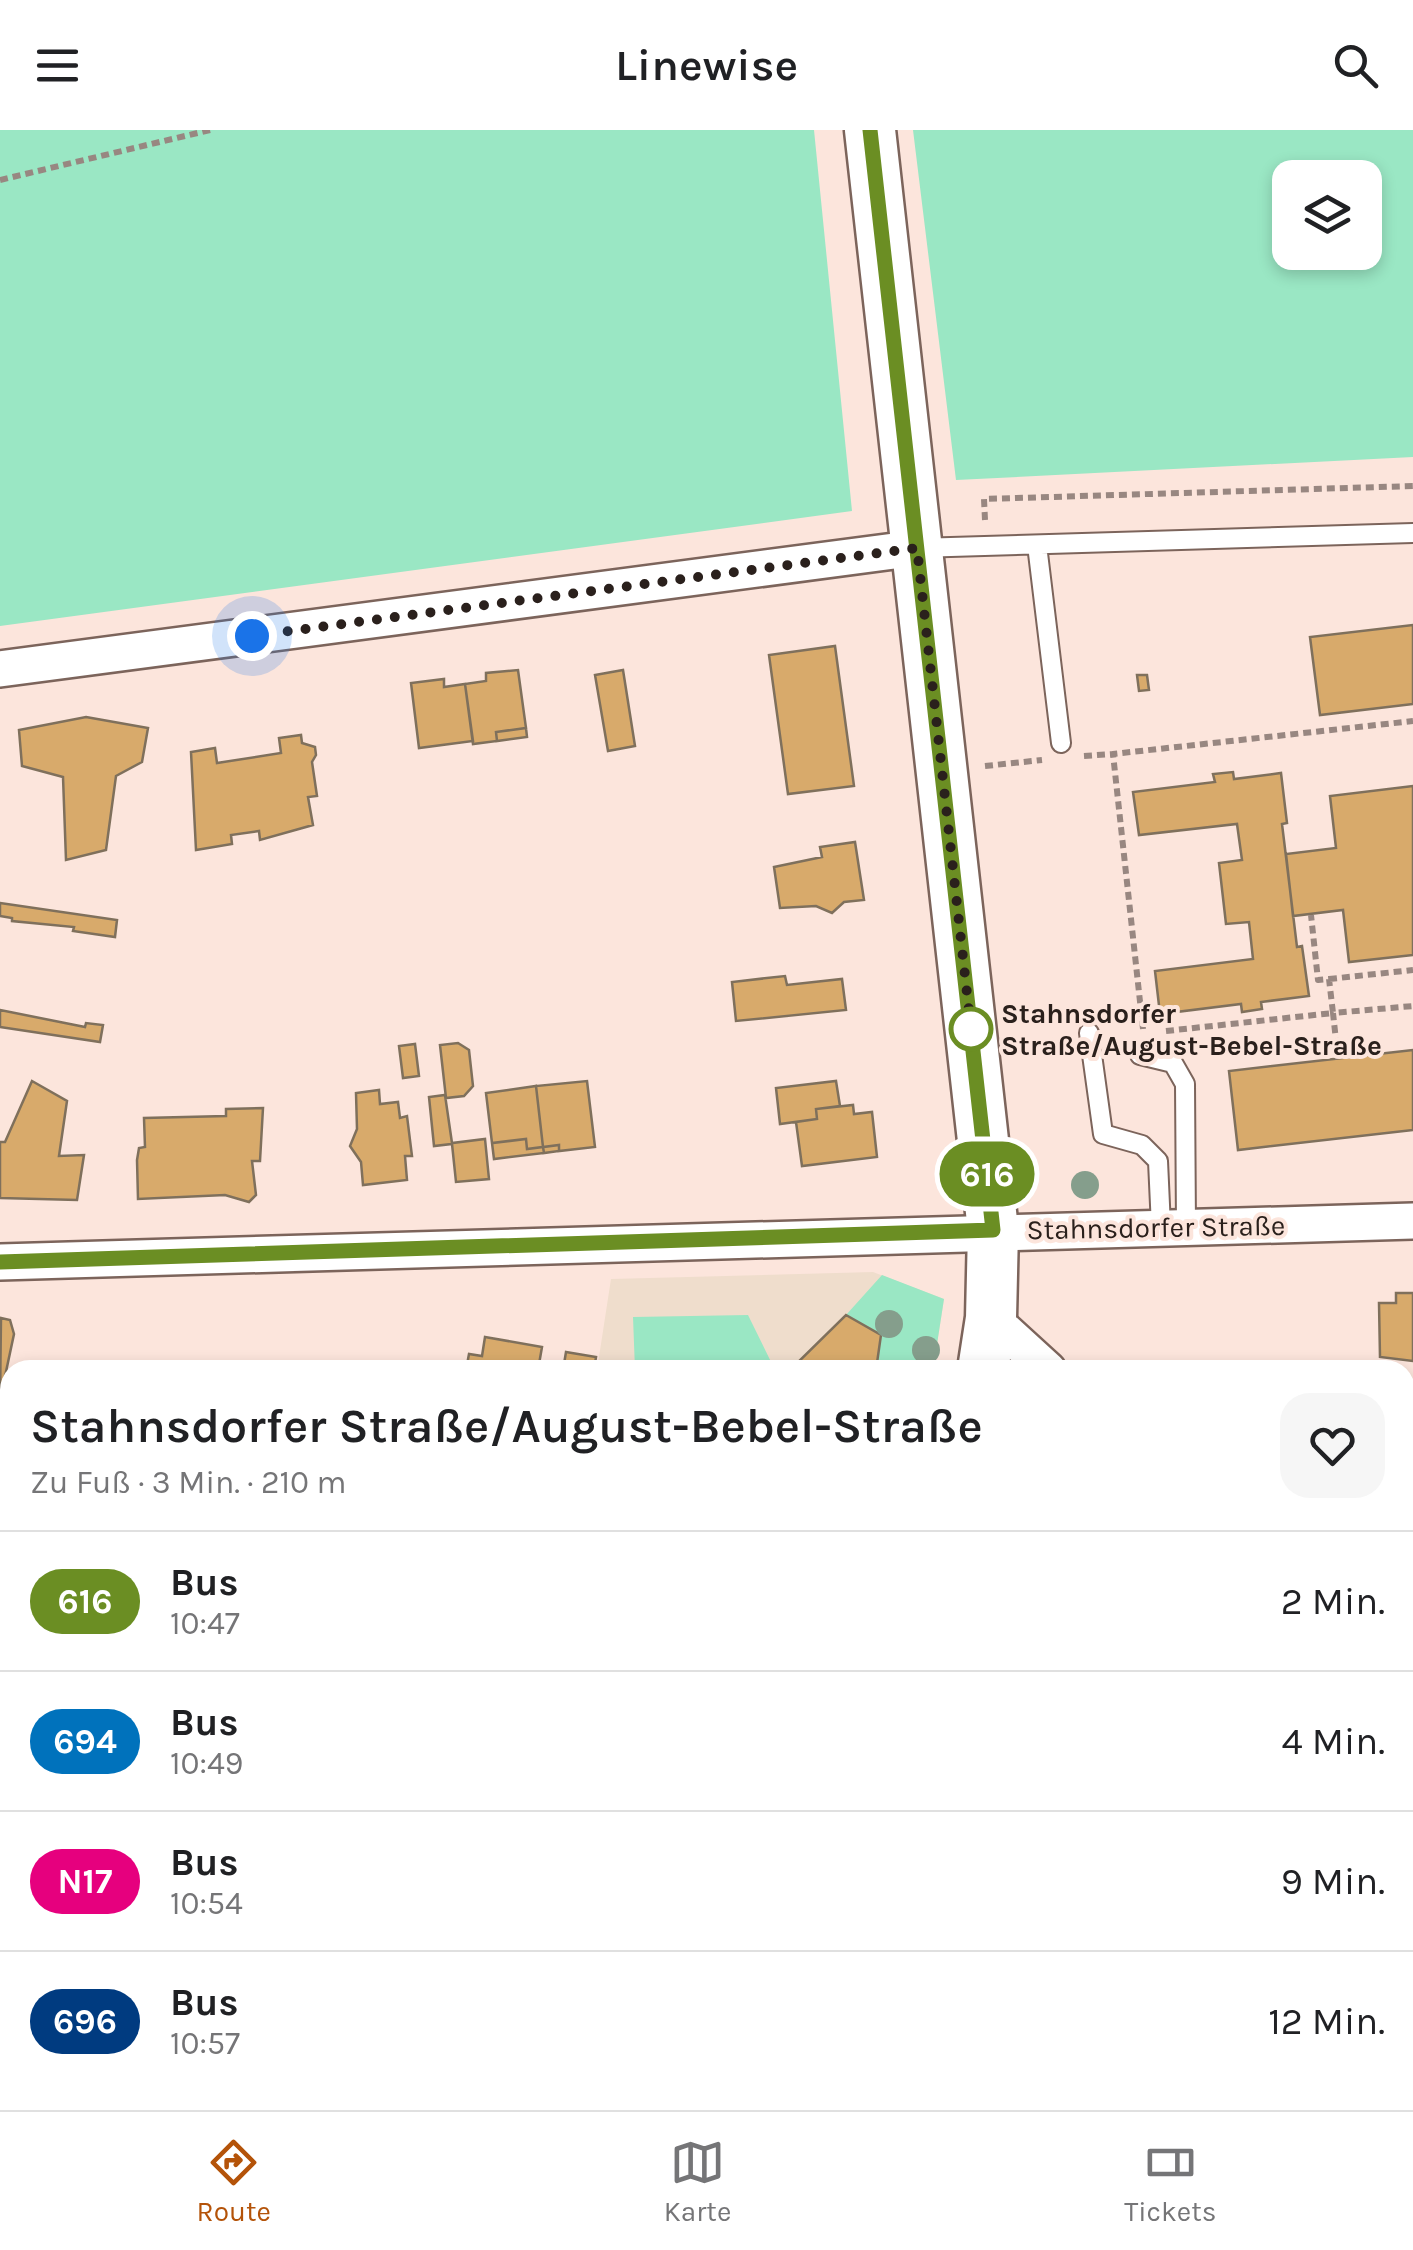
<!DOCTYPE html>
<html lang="de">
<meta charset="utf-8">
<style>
:root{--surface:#fff;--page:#f6f6f6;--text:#202124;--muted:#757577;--line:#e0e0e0;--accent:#b45309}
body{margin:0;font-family:Karla,sans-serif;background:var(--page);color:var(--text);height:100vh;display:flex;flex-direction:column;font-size:38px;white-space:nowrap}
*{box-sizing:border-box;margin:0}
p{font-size:32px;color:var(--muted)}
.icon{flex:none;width:55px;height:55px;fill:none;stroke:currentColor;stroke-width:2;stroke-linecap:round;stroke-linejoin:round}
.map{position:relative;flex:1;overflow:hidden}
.sheet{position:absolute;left:0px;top:1230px;width:1415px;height:750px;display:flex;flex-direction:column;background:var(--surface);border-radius:30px 30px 0 0;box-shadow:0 5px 15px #0003}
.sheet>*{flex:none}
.badge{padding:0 20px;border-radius:32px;font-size:35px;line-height:65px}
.buttons{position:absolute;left:1272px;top:30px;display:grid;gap:20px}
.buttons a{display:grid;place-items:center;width:110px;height:110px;border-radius:20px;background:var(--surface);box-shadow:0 5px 15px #0003;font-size:50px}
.you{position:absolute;width:50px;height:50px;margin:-25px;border:8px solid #fff;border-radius:50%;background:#1a73e8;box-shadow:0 0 0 15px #1a73e833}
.map>.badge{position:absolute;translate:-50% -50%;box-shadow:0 0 0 5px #fff}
.round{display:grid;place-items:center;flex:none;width:105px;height:105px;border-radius:30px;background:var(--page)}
.summary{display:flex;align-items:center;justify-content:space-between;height:170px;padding:0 30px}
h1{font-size:48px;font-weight:600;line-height:75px}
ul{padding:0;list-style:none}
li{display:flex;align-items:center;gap:30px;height:140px;padding:0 30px;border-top:2px solid var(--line)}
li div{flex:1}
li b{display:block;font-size:38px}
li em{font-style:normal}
li .badge{min-width:110px;font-weight:700;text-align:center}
header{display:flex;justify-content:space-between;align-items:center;height:130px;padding:0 30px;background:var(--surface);font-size:45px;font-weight:600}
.dock{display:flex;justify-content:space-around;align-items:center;height:140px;border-top:2px solid var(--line);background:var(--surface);font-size:28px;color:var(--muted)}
.dock a{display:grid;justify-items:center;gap:5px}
.dock .on{color:var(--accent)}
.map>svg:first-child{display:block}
.commercial{fill:#efddcc}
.green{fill:#9ae7c4;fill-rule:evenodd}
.building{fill:#d8aa6b;stroke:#7f705c;stroke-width:2.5}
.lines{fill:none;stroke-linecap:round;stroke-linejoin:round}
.lane-casing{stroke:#7c645b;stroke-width:22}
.street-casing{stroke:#7c645b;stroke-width:40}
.secondary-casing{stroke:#7c645b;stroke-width:55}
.path{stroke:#988781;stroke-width:6;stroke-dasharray:8 5;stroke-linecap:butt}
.lane{stroke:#fff;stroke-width:18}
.street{stroke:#fff;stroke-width:35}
.secondary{stroke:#fff;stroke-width:50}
.tree{fill:#859e8c}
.line-casing{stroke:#fff;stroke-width:22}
.line{stroke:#6b8e23;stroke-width:15}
.walk{stroke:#2a201c;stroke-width:10;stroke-dasharray:0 18}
.stop-dot{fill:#fff;stroke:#6b8e23;stroke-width:5}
.labels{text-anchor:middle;stroke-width:8;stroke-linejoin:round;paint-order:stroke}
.stop-label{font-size:28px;font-weight:bold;fill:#2a201c;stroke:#fce5dc;text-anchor:start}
.street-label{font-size:28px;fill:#2a201c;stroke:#fce5dc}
</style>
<header><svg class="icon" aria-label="menu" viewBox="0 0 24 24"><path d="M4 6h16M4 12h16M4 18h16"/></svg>Linewise<svg class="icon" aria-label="search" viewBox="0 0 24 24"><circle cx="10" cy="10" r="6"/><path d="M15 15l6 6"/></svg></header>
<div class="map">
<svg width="1413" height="1980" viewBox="0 0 1413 1980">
<rect width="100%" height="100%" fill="#fce5dc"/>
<path class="commercial" d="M 873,1142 L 944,1169 L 933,1240 L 597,1240 L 611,1149 Z
M 0,1788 L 10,1788 L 10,1970 L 825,1970 L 823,1980 L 0,1980 Z"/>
<path class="green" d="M 0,0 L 814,0 L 852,381 L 0,496 Z
M 913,0 L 1413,0 L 1413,327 L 956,350 ZM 1290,48 L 1365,48 L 1365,122 L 1290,122 Z
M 882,1145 L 944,1169 L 933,1240 L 876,1240 L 881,1205 L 846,1185 Z
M 748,1185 L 775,1240 L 635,1240 L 633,1187 Z"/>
<path class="building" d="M 1413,495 L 1413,574 L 1320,585 L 1310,507 Z
M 835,516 L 854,656 L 788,664 L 769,525 Z
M 518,540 L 526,598 L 496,602 L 497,611 L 473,614 L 465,554 L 486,551 L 486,543 Z
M 623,540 L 635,616 L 608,621 L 595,545 Z
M 1137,545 L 1147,545 L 1149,560 L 1139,561 Z
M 444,549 L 444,557 L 465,554 L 473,611 L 419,618 L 411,553 Z
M 86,587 L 148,598 L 142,632 L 116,646 L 106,720 L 66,730 L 63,647 L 22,636 L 19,600 Z
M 526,598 L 527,607 L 497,611 L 496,602 Z
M 301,605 L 302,613 L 315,617 L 316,625 L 312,632 L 317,666 L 308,667 L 313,695 L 260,710 L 259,701 L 231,705 L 232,714 L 196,720 L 191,622 L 215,618 L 217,633 L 281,623 L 279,608 Z
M 1233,642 L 1234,649 L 1281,643 L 1287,693 L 1282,694 L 1297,817 L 1302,816 L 1309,866 L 1261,872 L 1262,879 L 1242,882 L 1241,874 L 1160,884 L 1155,841 L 1253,829 L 1249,792 L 1226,794 L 1219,733 L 1242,730 L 1237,694 L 1139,705 L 1133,662 L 1215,652 L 1213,644 Z
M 1413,656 L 1413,825 L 1349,832 L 1343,780 L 1293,786 L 1286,724 L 1336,718 L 1330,666 Z
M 855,712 L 864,770 L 844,772 L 832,783 L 816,776 L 780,778 L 774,737 L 822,727 L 820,717 Z
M 0,773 L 117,790 L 115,807 L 73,801 L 74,797 L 12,791 L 12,788 L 0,786 Z
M 785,846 L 787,855 L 842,849 L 846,880 L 736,891 L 732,852 Z
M 0,880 L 85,897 L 86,893 L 103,895 L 100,912 L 0,897 Z
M 458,913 L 469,920 L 473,956 L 464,966 L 446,968 L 440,915 Z
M 415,914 L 419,946 L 403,948 L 399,916 Z
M 1413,920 L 1413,1000 L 1238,1020 L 1229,941 Z
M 32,951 L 67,971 L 59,1026 L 84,1025 L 77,1070 L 0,1068 L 0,1012 L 5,1012 Z
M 587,951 L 595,1017 L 559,1021 L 559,1015 L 543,1017 L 536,956 Z
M 836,951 L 840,976 L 816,979 L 817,989 L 780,994 L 776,958 Z
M 536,956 L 543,1017 L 527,1019 L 526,1009 L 492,1013 L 486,963 Z
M 379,960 L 380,974 L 398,972 L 400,988 L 407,986 L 412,1026 L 405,1026 L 407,1050 L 363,1055 L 361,1032 L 350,1016 L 357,999 L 356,963 Z
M 445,965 L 452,1013 L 485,1009 L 489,1049 L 456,1052 L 452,1014 L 434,1016 L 429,967 Z
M 853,975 L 854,984 L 872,982 L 877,1027 L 802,1036 L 796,992 L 817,989 L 816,979 Z
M 263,978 L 260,1031 L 252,1031 L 256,1065 L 249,1072 L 225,1065 L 138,1069 L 137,1030 L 139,1018 L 145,1017 L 144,988 L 226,986 L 226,979 Z
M 526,1009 L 527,1019 L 543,1017 L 544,1023 L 494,1029 L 492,1013 Z
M 559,1015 L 559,1021 L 544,1023 L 543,1017 Z
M 1396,1163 L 1413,1163 L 1413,1231 L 1380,1227 L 1379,1173 L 1396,1173 Z
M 846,1185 L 881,1205 L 876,1240 L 792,1238 Z
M 1,1188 L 10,1190 L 14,1204 L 0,1270 Z
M 485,1207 L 542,1217 L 538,1240 L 466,1240 L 469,1224 L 482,1226 Z
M 566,1222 L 596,1227 L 594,1240 L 563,1240 Z
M 1405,1268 L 1413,1270 L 1410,1303 L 1405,1301 Z
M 1405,1718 L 1413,1725 L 1413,1736 L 1405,1744 Z
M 1413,1736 L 1413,1776 L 1405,1769 L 1405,1744 Z
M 0,1818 L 10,1819 L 10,1922 L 0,1921 Z
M 0,1958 L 10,1959 L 10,1970 L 71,1970 L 92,1974 L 90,1980 L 0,1980 Z
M 376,1970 L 484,1970 L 483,1980 L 374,1980 Z
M 978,1970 L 1044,1970 L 1043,1980 L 976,1980 Z"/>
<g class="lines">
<g class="lane-casing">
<path id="lane" d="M 1037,415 L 1061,613
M 917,418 L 1413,403
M 1089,903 L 1103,1004 L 1142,1015 L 1158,1031 L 1161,1097
M 1140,925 L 1173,933 L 1185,954 L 1186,1097
M 0,1950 L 10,1952
M 117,1970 L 176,1980"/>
</g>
<g class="street-casing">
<path id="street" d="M 0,539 L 917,418
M 0,1132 L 1413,1091
M 991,1188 L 1048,1240
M 1405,1563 L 1413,1570
M 0,1724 L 10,1724"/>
</g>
<g class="secondary-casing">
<path id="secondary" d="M 870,0 L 993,1100 L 991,1188 L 983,1240
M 873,1980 L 874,1970"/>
</g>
<path class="path" d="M 0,50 L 210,0
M 985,390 L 984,369 L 1413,356
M 1084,626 L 1113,624
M 985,636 L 1042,630
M 1329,849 L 1413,840
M 1143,899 L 1113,624 L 1413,591
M 1166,901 L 1333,883 L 1329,849 L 1318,850 L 1311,785
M 1338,929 L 1333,883 L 1413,876"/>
<use href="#lane" class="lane"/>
<use href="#street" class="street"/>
<use href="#secondary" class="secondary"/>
</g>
<g class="tree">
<circle cx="1085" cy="1055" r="14"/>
<circle cx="889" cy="1194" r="14"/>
<circle cx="926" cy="1220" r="14"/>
</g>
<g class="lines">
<g class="line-casing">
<path id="line" d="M 0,1132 L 993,1100 L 870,0"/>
</g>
<use href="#line" class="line"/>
<path class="walk" d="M 252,506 L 917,418 L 971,899"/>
</g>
<circle class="stop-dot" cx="971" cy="899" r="20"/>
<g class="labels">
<g class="stop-label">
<text x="1001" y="893">Stahnsdorfer<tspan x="1001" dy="32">Straße/August-Bebel-Straße</tspan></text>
</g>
<g class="street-label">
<text transform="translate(1156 1097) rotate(-1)" y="10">Stahnsdorfer Straße</text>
</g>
</g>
</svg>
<div class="buttons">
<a><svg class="icon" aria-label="layers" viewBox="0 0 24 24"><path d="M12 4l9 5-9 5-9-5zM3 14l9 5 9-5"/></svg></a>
</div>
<div class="you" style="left:252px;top:506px"></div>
<b class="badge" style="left:987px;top:1044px;background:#6b8e23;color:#fff">616</b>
<section class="sheet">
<div class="summary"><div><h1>Stahnsdorfer Straße/August-Bebel-Straße</h1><p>Zu Fuß · 3 Min. · 210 m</p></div><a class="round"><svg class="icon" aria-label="heart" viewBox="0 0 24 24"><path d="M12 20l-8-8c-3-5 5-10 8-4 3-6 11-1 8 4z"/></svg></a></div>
<ul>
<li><span class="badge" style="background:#6b8e23;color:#fff">616</span><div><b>Bus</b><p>10:47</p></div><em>2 Min.</em></li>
<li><span class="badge" style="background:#0072bc;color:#fff">694</span><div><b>Bus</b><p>10:49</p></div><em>4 Min.</em></li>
<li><span class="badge" style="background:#e6007e;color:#fff">N17</span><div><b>Bus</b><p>10:54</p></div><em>9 Min.</em></li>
<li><span class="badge" style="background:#003b80;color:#fff">696</span><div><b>Bus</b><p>10:57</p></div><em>12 Min.</em></li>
</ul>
</section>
</div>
<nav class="dock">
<a class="on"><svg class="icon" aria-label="directions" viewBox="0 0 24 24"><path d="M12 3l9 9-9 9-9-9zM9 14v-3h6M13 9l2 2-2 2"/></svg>Route</a>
<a><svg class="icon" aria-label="map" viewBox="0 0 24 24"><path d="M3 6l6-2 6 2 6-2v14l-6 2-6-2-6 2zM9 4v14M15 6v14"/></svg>Karte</a>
<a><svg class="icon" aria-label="tickets" viewBox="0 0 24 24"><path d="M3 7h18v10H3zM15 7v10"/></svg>Tickets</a>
</nav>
